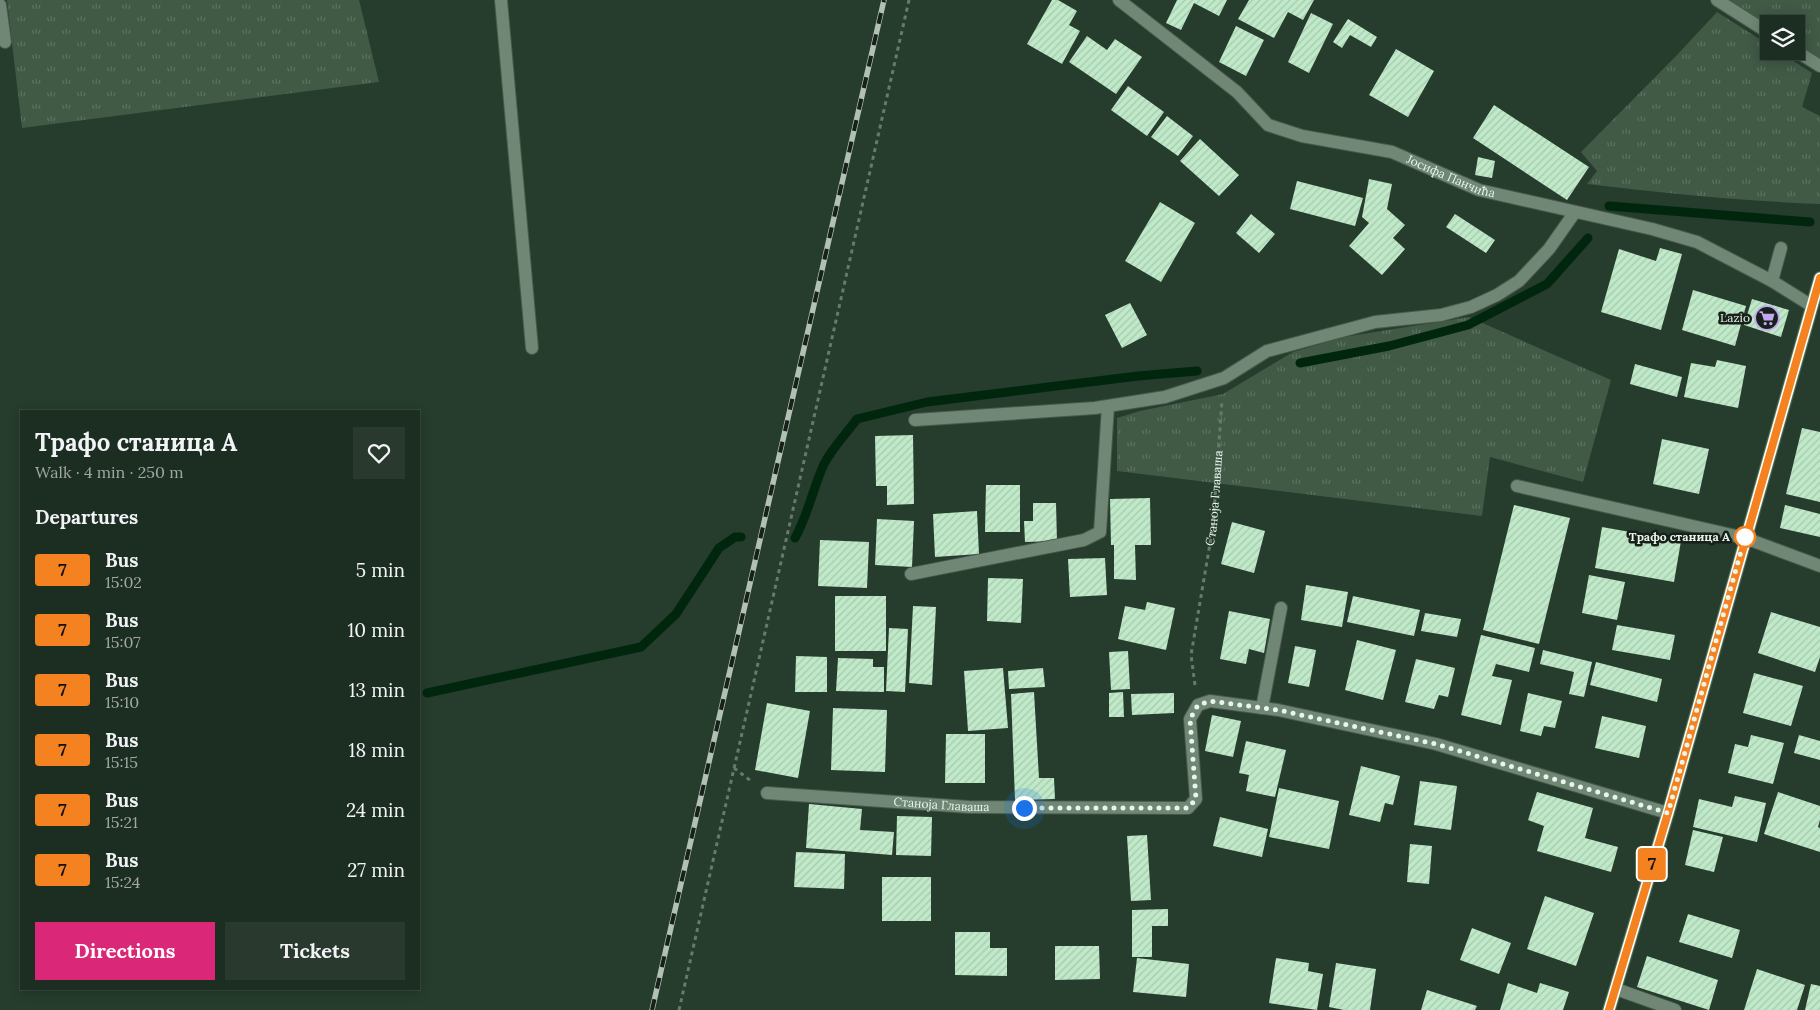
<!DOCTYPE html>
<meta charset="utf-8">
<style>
:root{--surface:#1c2d21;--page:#29392e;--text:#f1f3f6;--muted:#a0a8a5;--line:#3a493f;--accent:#db2777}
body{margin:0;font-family:Lora,serif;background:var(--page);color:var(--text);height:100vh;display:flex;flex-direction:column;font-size:19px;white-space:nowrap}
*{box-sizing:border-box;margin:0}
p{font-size:16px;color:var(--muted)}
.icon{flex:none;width:28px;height:28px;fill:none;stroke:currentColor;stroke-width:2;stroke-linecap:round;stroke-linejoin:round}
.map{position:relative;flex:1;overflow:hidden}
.sheet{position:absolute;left:20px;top:410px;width:400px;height:580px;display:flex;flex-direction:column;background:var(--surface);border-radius:0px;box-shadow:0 2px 12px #0003,0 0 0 1px var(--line)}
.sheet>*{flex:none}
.badge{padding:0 10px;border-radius:4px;font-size:18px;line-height:32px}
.tools{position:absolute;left:1760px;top:15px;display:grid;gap:10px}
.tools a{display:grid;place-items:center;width:45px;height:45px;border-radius:0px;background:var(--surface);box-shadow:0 2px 12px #0003,0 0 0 1px var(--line);font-size:25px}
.you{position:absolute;width:25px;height:25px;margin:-12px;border:4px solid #fff;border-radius:50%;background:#1a73e8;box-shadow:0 0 0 8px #1a73e833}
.map>.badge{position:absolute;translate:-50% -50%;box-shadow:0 0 0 2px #fff}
h2{padding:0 15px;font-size:19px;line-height:45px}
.round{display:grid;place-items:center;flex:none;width:52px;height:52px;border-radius:0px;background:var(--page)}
.overview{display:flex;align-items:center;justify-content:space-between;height:85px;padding:0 15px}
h1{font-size:24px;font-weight:800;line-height:38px}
.cta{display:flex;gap:10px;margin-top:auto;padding:10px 15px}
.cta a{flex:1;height:58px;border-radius:0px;background:var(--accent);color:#fff;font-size:20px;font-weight:800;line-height:58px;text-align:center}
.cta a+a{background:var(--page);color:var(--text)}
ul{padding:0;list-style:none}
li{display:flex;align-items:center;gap:15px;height:60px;padding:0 15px}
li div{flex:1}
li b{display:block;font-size:19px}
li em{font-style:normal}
li .badge{min-width:55px;font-weight:700;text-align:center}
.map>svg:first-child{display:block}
.grass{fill:url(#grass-tufts)}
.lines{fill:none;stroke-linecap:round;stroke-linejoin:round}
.stream{stroke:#00270e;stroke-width:9}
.building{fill:url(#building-hatch)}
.lane-casing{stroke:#47594c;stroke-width:14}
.street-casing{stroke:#47594c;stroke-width:14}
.secondary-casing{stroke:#47594c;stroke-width:14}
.path{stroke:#677a6c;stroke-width:3;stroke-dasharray:4 4;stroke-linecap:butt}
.lane{stroke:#6f8774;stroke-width:12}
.street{stroke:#6f8774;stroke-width:12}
.secondary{stroke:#68a078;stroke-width:12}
.rail-casing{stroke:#b1c1b5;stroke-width:5.5}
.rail{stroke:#172019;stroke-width:4;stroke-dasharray:11;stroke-linecap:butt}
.line-casing{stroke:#fff;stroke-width:11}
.line{stroke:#f58220;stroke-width:8}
.walk{stroke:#e8f5eb;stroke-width:5;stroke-dasharray:0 9}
.stop-dot{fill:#fff;stroke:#f58220;stroke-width:2.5}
.labels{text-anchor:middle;stroke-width:5;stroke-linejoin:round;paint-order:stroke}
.street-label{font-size:12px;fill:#e8f5eb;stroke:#172019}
.poi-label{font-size:12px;fill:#e8f5eb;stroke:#172019;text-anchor:end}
.stop-label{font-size:12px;font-weight:bold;fill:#e8f5eb;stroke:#172019;text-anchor:end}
</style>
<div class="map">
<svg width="1820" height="1010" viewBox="0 0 1820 1010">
<defs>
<pattern id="grass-tufts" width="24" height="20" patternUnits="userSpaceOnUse" patternTransform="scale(1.25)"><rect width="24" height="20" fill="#405a46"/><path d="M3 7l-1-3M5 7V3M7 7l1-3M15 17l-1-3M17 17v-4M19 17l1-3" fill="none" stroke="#5c7261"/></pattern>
<pattern id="building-hatch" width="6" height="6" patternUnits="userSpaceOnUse" patternTransform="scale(1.25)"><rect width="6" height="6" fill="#bfe9c8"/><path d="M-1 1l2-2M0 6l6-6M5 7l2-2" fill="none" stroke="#a7c9ae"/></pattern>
</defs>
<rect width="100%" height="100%" fill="#263c2c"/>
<path class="grass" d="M 7,0 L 359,0 L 379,82 L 22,128 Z
M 1726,0 L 1820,0 L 1820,60 L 1796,45 L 1796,24 L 1769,24 L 1769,27 Z
M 1717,12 L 1769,45 L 1769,51 L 1778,51 L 1812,73 L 1802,107 L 1820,116 L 1820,204 C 1742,201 1664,193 1587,184 L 1597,171 L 1581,152 L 1677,55 Z
M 1469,317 L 1611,380 L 1583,482 L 1490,457 L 1482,516 L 1117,471 L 1117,418 L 1140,411 L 1223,394 L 1293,352 L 1344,337 Z"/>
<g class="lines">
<path class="stream" d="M 1609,206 L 1810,222
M 1300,363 L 1389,346 L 1468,325 L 1547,284 L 1588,238
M 795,538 C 808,515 813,488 824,464 C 832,448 846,434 857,419 L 927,402 L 1138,376 L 1197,371
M 427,693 L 641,647 L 676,614 L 719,548 L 735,537 L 741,537"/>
</g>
<path class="building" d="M 1052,0 L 1058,0 L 1077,11 L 1069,25 L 1080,31 L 1062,64 L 1027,44 Z
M 1177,0 L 1227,0 L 1219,16 L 1194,3 L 1181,30 L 1166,23 Z
M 1249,0 L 1314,0 L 1303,20 L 1288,12 L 1274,38 L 1238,19 Z
M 1311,13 L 1333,24 L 1309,73 L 1288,62 Z
M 1348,19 L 1377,37 L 1371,47 L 1350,35 L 1342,48 L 1333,42 Z
M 1236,26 L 1264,40 L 1246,76 L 1219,62 Z
M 1087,36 L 1107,50 L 1115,39 L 1142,57 L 1116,94 L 1069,62 Z
M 1396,49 L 1434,71 L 1408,117 L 1369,95 Z
M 1128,86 L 1164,112 L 1147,136 L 1111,110 Z
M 1494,105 L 1589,167 L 1567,200 L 1473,138 Z
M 1167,116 L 1193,136 L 1178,156 L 1151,137 Z
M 1200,139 L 1239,175 L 1219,196 L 1180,161 Z
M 1478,157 L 1495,161 L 1492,178 L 1475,175 Z
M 1369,179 L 1392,184 L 1387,209 L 1405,225 L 1393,238 L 1405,249 L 1382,275 L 1349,246 L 1369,223 L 1362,217 Z
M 1297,181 L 1363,198 L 1355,226 L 1290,209 Z
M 1160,202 L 1195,223 L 1161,282 L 1125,261 Z
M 1251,214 L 1275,234 L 1259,253 L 1236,233 Z
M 1455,214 L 1495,240 L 1486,253 L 1446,227 Z
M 1660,248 L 1682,254 L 1661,330 L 1601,312 L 1619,249 L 1656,261 Z
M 1693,290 L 1746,306 L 1735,346 L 1682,330 Z
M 1752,299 L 1789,310 L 1781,337 L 1744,325 Z
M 1130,303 L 1147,335 L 1122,348 L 1105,315 Z
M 1717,360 L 1746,366 L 1738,408 L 1684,397 L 1691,363 L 1715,367 Z
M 1635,364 L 1682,377 L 1677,397 L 1630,384 Z
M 1802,428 L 1820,432 L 1820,502 L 1786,494 Z
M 913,435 L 914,504 L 887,505 L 887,486 L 876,486 L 875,436 Z
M 1662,439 L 1709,449 L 1699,494 L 1653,484 Z
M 986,485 L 1020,485 L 1020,532 L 985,532 Z
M 1150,498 L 1151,545 L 1135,545 L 1136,580 L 1114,579 L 1114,545 L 1111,545 L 1110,499 Z
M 1033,503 L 1056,503 L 1057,541 L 1025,542 L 1024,521 L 1033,521 Z
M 1514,505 L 1570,518 L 1539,644 L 1483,630 Z
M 1785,505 L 1820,514 L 1820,537 L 1780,528 Z
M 977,511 L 979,554 L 935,557 L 933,514 Z
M 877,519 L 914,521 L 912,567 L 875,565 Z
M 1232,522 L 1265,531 L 1254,573 L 1221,564 Z
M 1602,527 L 1681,541 L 1674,582 L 1595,568 Z
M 820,540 L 869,542 L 867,588 L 818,586 Z
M 1105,558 L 1107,595 L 1070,597 L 1068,559 Z
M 1589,575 L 1625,582 L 1617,620 L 1582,613 Z
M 988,578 L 1023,579 L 1021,623 L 987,621 Z
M 1306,585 L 1348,592 L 1342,627 L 1301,620 Z
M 835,596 L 886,596 L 886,651 L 835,651 Z
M 1353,596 L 1420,610 L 1414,636 L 1347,622 Z
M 1147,602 L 1175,608 L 1166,650 L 1118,639 L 1125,606 L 1145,610 Z
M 913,606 L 936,607 L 932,685 L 909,683 Z
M 1229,611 L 1270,619 L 1264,653 L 1249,649 L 1246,664 L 1220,659 Z
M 1771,612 L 1820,627 L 1820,657 L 1815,672 L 1758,653 Z
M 1425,613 L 1461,619 L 1457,637 L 1421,631 Z
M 1617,625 L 1675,635 L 1670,660 L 1612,650 Z
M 889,628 L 908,629 L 905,692 L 886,691 Z
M 1481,635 L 1535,648 L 1529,672 L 1496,664 L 1492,676 L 1512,680 L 1501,725 L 1461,715 Z
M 1357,640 L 1396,650 L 1383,700 L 1345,690 Z
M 1295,646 L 1316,650 L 1309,687 L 1288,683 Z
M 1543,650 L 1592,662 L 1584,697 L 1569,694 L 1574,672 L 1540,664 Z
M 1128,651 L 1130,689 L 1111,690 L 1109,652 Z
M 796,656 L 827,657 L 827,692 L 795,692 Z
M 838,658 L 873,659 L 873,667 L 884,667 L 884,692 L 836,691 Z
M 1416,659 L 1455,668 L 1448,697 L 1439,695 L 1434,709 L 1405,702 Z
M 1596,662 L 1662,679 L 1657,702 L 1590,685 Z
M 1003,668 L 1008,728 L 968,731 L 964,671 Z
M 1043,668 L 1045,687 L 1009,689 L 1008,671 Z
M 1754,673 L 1803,686 L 1791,726 L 1743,713 Z
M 1034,692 L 1039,778 L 1054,778 L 1055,799 L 1015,800 L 1011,694 Z
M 1123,692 L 1124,717 L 1109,717 L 1109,693 Z
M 1174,693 L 1174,713 L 1132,715 L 1131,694 Z
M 1528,693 L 1562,701 L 1555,728 L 1544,726 L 1541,736 L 1520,731 Z
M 767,703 L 810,711 L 798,778 L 755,770 Z
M 833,708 L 887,710 L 885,772 L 831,770 Z
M 1212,715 L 1241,721 L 1233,757 L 1205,751 Z
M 1602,716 L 1646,726 L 1639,758 L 1595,748 Z
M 946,734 L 985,734 L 985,783 L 945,783 Z
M 1751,735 L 1784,743 L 1773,784 L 1728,773 L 1735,744 L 1748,747 Z
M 1799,735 L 1820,741 L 1820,760 L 1794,753 Z
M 1246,741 L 1286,750 L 1275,797 L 1246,791 L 1249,775 L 1239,773 Z
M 1361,766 L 1400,776 L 1393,805 L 1385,803 L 1380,822 L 1349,815 Z
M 1420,781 L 1457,786 L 1451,830 L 1414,825 Z
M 1279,788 L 1339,801 L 1329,849 L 1269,837 Z
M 1537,792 L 1593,808 L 1585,838 L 1618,847 L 1611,872 L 1537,851 L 1544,826 L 1528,820 Z
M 1778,792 L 1820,806 L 1820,820 L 1818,827 L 1820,828 L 1820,852 L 1764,834 Z
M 1735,796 L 1766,803 L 1757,842 L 1693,827 L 1699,799 L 1732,807 Z
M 809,804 L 862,809 L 860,830 L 894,832 L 892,855 L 806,848 Z
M 897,816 L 932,817 L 931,856 L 896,855 Z
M 1220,817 L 1268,829 L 1262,857 L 1213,846 Z
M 1693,830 L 1723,837 L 1714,872 L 1685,865 Z
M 1147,835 L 1151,900 L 1131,901 L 1127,836 Z
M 1410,844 L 1432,846 L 1429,884 L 1407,882 Z
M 796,852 L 845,854 L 844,889 L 794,887 Z
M 882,877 L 931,877 L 931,921 L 882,921 Z
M 1545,896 L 1594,913 L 1576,966 L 1527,949 Z
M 1168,909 L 1168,926 L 1152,926 L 1152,957 L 1132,957 L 1132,910 Z
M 1688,914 L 1740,930 L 1732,958 L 1679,942 Z
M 1472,928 L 1511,943 L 1499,974 L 1460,960 Z
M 955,932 L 990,932 L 990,948 L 1007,948 L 1007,976 L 955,975 Z
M 1055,946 L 1099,946 L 1100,979 L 1055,980 Z
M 1647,956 L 1718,980 L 1709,1010 L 1637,987 Z
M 1137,958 L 1189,964 L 1186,997 L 1133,992 Z
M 1276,958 L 1309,963 L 1308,971 L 1323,974 L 1317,1010 L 1269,1003 Z
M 1336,963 L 1376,969 L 1370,1010 L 1344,1010 L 1329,1007 Z
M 1757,969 L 1805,985 L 1797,1010 L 1744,1010 Z
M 1508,983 L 1537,993 L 1540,983 L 1569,992 L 1563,1010 L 1500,1010 Z
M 1811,984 L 1820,986 L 1820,1010 L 1805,1010 Z
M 1427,990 L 1477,1006 L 1475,1010 L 1421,1010 Z"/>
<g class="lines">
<g class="lane-casing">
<path id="lane" d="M 1772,281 L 1781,248
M 1262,708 L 1281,608"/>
</g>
<g class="street-casing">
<g id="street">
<path d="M 501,0 L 532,348"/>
<path id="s2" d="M 1119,0 L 1237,92 L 1268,125 L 1302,136 L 1392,152 L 1479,190 L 1652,229 L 1697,242 L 1772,281 L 1812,306"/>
<path d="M 1717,0 L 1769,33"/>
<path d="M 0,5 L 5,42"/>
<path d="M 1796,51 L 1820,66"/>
<path d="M 915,420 L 1095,408 L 1165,397 L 1224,378 L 1267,351 L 1375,322 L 1441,315 L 1471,307 L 1497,295 L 1519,281 L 1549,249 L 1575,212"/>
<path d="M 1517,486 L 1745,538 L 1820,566"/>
<path d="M 911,574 L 1084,540 L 1100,532 L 1108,406"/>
<path id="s3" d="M 767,793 L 969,807 L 1188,808 L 1196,799 L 1190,719 L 1198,705 L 1210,701 L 1278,710 L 1436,744 L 1668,813"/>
<path d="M 1616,989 L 1675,1010"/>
</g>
</g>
<g class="secondary-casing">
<path id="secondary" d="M 1609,1010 L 1668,813 L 1820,278"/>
</g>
<g class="path">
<path id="s1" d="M 1195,685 L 1191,655 L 1213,526 L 1222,401"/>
<path d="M 734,768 L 751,781"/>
<path d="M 679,1010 L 909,0"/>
</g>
<use href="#lane" class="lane"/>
<use href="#street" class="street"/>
<use href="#secondary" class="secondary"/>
<g class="rail-casing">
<path id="rail" d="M 652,1010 L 884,0"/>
</g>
<use href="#rail" class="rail"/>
</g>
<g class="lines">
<g class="line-casing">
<path id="line" d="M 1609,1010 L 1668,813 L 1820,278"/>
</g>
<use href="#line" class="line"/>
<path class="walk" d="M 1024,808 L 1188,808 L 1196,799 L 1190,719 L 1198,705 L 1210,701 L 1278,710 L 1436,744 L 1668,813 L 1745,537"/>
</g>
<defs>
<g id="supermarket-ring" transform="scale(1.25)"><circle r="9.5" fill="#172019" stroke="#c3a7f2" stroke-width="1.5"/><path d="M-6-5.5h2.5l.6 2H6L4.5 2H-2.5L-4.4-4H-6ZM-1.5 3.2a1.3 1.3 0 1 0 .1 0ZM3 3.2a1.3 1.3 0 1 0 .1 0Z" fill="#c3a7f2"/></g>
</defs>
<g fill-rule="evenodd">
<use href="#supermarket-ring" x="1767" y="318"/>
</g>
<circle class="stop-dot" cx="1745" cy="537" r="10"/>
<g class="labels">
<g class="street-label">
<text dy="4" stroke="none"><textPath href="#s2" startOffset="386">Јосифа Панчића</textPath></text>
<text dy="4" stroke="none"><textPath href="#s1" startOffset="189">Станоја Главаша</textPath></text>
<text dy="4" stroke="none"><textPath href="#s3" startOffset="175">Станоја Главаша</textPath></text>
</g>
<g class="poi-label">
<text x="1750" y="322">Lazio</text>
</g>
<g class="stop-label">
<text x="1730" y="541">Трафо станица А</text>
</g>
</g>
</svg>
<div class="tools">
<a><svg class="icon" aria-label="layers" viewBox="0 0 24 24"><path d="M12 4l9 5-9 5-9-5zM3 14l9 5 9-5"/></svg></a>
</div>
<div class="you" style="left:1024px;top:808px"></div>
<b class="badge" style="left:1652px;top:864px;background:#f58220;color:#111">7</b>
<section class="sheet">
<div class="overview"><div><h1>Трафо станица А</h1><p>Walk · 4 min · 250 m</p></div><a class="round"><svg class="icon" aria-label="heart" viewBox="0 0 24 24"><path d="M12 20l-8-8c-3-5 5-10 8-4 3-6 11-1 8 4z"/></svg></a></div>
<h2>Departures</h2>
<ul>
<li><span class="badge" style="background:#f58220;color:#111">7</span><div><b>Bus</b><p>15:02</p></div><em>5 min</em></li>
<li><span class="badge" style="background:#f58220;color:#111">7</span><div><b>Bus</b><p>15:07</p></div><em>10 min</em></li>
<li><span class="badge" style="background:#f58220;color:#111">7</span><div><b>Bus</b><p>15:10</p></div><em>13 min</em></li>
<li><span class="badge" style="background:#f58220;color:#111">7</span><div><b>Bus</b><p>15:15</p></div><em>18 min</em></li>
<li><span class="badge" style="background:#f58220;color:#111">7</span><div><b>Bus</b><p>15:21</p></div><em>24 min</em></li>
<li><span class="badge" style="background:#f58220;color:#111">7</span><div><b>Bus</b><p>15:24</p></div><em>27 min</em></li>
</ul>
<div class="cta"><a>Directions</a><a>Tickets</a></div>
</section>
</div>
